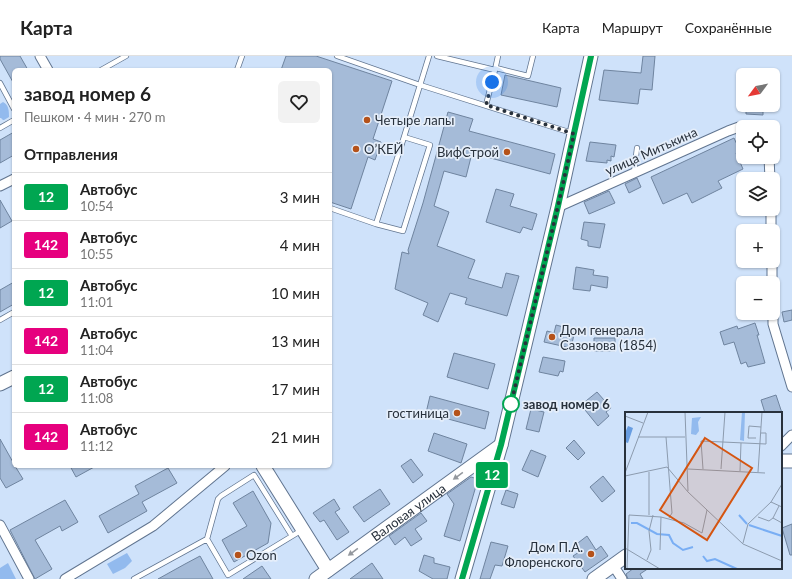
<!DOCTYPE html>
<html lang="ru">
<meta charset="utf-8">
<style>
:root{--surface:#fff;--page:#f2f2f2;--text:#222;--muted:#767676;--line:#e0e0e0}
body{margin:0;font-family:Lato,sans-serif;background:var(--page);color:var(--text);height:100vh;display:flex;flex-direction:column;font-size:15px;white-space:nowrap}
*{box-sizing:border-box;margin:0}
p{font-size:13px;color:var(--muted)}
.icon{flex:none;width:22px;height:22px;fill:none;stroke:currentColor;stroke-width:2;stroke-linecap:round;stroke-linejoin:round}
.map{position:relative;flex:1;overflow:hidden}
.details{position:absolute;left:12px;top:12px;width:320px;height:400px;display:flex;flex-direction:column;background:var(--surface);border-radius:6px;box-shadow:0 1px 3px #0004}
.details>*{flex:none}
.badge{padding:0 8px;border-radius:3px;font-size:14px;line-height:26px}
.needle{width:26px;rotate:238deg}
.tools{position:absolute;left:736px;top:12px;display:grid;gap:8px}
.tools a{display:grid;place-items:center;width:44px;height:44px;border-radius:6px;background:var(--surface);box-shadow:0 1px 3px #0004;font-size:20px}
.you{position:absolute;width:20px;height:20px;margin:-10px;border:3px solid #fff;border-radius:50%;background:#1a73e8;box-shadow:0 0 0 6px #1a73e833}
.map>.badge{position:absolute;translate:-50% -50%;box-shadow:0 0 0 2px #fff}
h2{padding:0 12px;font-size:15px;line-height:36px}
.round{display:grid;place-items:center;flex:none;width:42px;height:42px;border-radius:6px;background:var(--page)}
.summary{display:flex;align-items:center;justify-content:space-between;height:68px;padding:0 12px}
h1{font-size:19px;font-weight:700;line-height:30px}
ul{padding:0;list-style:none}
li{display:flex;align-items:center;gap:12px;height:48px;padding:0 12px;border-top:1px solid var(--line)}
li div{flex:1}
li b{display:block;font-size:15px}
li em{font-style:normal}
li .badge{min-width:44px;font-weight:700;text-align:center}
header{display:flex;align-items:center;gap:24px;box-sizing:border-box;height:56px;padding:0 20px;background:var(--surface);border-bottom:1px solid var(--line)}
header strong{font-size:19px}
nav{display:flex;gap:22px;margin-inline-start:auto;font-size:14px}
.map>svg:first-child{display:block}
.green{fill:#92baee}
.building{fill:#a5bbd8;stroke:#6f849f}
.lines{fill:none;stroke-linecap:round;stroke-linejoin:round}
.lane-casing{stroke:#617590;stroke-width:6}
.street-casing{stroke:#617590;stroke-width:11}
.secondary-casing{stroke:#617590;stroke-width:15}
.lane{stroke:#fff;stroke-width:4.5}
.street{stroke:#fff;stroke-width:9}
.secondary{stroke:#fff;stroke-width:13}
.oneway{fill:#94989e}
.line-casing{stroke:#fff;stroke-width:9}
.line{stroke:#00a651;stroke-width:6}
.walk{stroke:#28313c;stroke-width:4;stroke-dasharray:0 7.2}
.poi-dot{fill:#b5521a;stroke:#e5eefa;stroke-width:1.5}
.stop-dot{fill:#fff;stroke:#00a651;stroke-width:2}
.labels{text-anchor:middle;stroke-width:3.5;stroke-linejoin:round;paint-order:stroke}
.poi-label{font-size:13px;fill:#28313c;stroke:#e5eefa;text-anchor:start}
.street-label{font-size:13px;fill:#28313c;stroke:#e5eefa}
.stop-label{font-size:13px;font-weight:bold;fill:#28313c;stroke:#e5eefa;text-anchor:start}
.inset-river{fill:none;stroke:#79aef4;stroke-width:2}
.inset-road{fill:none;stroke:#8c9bae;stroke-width:1}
.view{fill:#d55511;fill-opacity:0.15;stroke:#d55511;stroke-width:2}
.inset-edge{fill:none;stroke:#28313c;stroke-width:2}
</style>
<header>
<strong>Карта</strong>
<nav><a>Карта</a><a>Маршрут</a><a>Сохранённые</a></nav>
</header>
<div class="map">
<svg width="792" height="523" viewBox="0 0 792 523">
<rect width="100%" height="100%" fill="#cfe2fa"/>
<path class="green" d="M 3,46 C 9,49 9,55 9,61 L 4,64 L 3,64 L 1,62 L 0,62 L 0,48 Z
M 127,497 L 132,505 L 125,512 L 113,518 L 107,508 Z
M 8,507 L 16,523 L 0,523 L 0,512 Z"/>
<path class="building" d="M 0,0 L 20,0 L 28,14 L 14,14 L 14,28 L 0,3 Z
M 286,0 L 316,0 L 392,25 L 373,83 L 381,86 L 375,104 L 368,101 L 351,153 L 330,146 L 330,14 L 281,14 Z
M 643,0 L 655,0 L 652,34 L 640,33 L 638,48 L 599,44 L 604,14 L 641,17 Z
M 505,19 L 561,32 L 557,51 L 501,39 Z
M 746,49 L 763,49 L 763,59 L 746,58 Z
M 448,56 L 473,63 L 469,75 L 555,98 L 550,118 L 472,97 L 466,121 L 444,115 L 434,150 L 449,156 L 437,190 L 475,204 L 468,222 L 502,232 L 506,217 L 519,220 L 507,260 L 465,248 L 467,242 L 450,237 L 438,266 L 423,259 L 428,247 L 395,233 L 402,196 L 409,198 L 408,194 L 423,147 Z
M 14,76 L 14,99 L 0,107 L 0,84 Z
M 734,82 L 740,95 L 736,97 L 743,113 L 718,125 L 722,132 L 692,147 L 687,137 L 663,148 L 651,121 Z
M 590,86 L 616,89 L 614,101 L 611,100 L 611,105 L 607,104 L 607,107 L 586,105 Z
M 637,122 L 641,131 L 629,137 L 625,128 Z
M 496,133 L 514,138 L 510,150 L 537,158 L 532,174 L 523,171 L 520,177 L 486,166 Z
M 609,135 L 615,147 L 589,158 L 584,146 Z
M 0,144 L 12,165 L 0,172 Z
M 584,166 L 605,168 L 600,192 L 588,190 L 588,185 L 581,183 Z
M 576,211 L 594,214 L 593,219 L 608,221 L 607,232 L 591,229 L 590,235 L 573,233 Z
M 14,226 L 14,248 L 0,256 L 0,234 Z
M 792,254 L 792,264 L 784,266 L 782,256 Z
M 755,267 L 759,279 L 757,279 L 765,307 L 748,311 L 746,306 L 741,308 L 734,286 L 724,289 L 720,276 L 737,270 L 738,273 Z
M 556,269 L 575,274 L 571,292 L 544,286 L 547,275 L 554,277 Z
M 594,282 L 615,282 L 615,295 L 594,295 Z
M 454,297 L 495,308 L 488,333 L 447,321 Z
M 543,301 L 565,305 L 563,316 L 560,315 L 558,320 L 539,316 Z
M 597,336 L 611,352 L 606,356 L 609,360 L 598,370 L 581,349 Z
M 776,339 L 782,357 L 765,357 L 761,344 Z
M 430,340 L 489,356 L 485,373 L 426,357 Z
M 531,353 L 544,356 L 539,376 L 526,373 Z
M 434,377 L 467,388 L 461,407 L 428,395 Z
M 0,383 L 14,408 L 14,410 L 15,410 L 23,423 L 6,432 L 0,422 Z
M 574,384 L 585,397 L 578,404 L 566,392 Z
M 531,394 L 546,400 L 538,421 L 522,414 Z
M 411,403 L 423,419 L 413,427 L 401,410 Z
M 70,410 L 96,410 L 76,421 Z
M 168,412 L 177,427 L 142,446 L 147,455 L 108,477 L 99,460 L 139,438 L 135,430 Z
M 603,420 L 615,435 L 602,446 L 590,431 Z
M 471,421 L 478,423 L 460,485 L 444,480 L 454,448 L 447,438 Z
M 380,433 L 390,448 L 364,466 L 353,451 Z
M 506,434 L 518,438 L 514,452 L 501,448 Z
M 253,435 L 271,467 L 268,487 L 234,506 L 222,484 L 247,470 L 233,447 Z
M 334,443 L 340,453 L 335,456 L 349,476 L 337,484 L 324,464 L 320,466 L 313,457 Z
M 65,444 L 78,466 L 62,475 L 60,470 L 35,484 L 52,513 L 35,523 L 10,474 Z
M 421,457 L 427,465 L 415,473 L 422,483 L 411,490 L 405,481 L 395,489 L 389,480 Z
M 792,468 L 792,499 L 790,499 L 782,472 Z
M 587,480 L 596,494 L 601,490 L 608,500 L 585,516 L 573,500 L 579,496 L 574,490 Z
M 491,486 L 508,490 L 502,510 L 495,509 L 490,523 L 480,523 Z
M 424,499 L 434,502 L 434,507 L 450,511 L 447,523 L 433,523 L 419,515 Z
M 200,500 L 213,523 L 158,523 L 185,508 Z
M 372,507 L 383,523 L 350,523 Z
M 262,510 L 271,523 L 243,523 Z
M 634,512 L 649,512 L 640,518 L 643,523 L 628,523 L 626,518 Z"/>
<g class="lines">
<g class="lane-casing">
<path id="lane" d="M 337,0 L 420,29 L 572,77
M 437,0 L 495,14 L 486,49
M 496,12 L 528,20 L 533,0
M 101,14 L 126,0
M 237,14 L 242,0
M 495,14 L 498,0
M 0,27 L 14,53
M 0,72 L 14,64
M 634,117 L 637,92
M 330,152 L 376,168 L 404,81 L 429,0
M 376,168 L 403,175 L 430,89 L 404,81
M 0,264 L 14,256
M 207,483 L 218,443 L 221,440 L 254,419 L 292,480
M 134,523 L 207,483 L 228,519 L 302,474"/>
</g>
<g class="street-casing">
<path id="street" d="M 40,0 L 48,14
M 769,101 L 770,123
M 0,130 L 14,123
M 558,151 L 728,75 L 739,71 L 754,70 L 755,71
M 771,153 L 771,175
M 772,205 L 772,227
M 773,257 L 773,268 L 792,331
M 781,390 L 792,379
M 0,469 L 29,523
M 613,509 L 622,523
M 65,523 L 153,470 L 225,410"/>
</g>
<g class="secondary-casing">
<g id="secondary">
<path d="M 0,328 L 14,321"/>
<path d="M 781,405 L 792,405"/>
<path d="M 263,410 L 328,514"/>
<path id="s1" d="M 316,523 L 501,389"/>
<path d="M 462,523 L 501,389 L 558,151 L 591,0"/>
<path d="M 594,523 L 626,500"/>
</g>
</g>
<use href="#lane" class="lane"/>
<use href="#street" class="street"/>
<use href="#secondary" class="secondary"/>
</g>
<defs><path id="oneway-solid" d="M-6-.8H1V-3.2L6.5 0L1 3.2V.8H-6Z"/></defs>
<g class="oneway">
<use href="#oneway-solid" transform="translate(458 420) rotate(144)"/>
<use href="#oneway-solid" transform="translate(353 496) rotate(144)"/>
</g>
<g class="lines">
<g class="line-casing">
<path id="line" d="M 462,523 L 501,389 L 558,150 L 591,0"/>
</g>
<use href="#line" class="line"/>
<path class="walk" d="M 492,26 L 486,49 L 574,78 L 558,150 L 511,348"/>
</g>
<g class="poi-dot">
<circle cx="367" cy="64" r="4"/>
<circle cx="356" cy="93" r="4"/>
<circle cx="507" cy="96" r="4"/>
<circle cx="552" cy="281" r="4"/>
<circle cx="457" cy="357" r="4"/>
<circle cx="591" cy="498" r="4"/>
<circle cx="238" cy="499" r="4"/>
</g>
<circle class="stop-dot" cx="511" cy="348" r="8"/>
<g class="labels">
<g class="poi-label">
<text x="375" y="69">Четыре лапы</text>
<text x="364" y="98">О’КЕЙ</text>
<text x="499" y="101" text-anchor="end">ВифСтрой</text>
<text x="560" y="279">Дом генерала<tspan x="560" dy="15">Сазонова (1854)</tspan></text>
<text x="449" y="362" text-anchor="end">гостиница</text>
<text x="583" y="496" text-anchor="end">Дом П.А.<tspan x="583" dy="15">Флоренского</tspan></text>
<text x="246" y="504">Ozon</text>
</g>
<g class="street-label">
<text transform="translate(651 95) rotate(-24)" y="5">улица Митькина</text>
<text dy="5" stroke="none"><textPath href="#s1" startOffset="114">Валовая улица</textPath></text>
</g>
<g class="stop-label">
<text x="523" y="353">завод номер 6</text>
</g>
</g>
<g transform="translate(625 356)">
<rect width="157" height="157" fill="#cfe2fa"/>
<path d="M 117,0 L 120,0 L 119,29 L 115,28 ZM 76,5 L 73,10 L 74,19 L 71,23 L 66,22 L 67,6 Z" fill="#92baee"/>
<path d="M 3,14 L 8,16 L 3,31 L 0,30 L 0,21 Z" fill="#689de1"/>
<path class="inset-river" d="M 114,103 L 122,112M 6,111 L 12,111 L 32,122 L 44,123 L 48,131 L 58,138 L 68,135M 124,113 L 157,124M 78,144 L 82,149 L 90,147 L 112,157"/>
<path class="inset-road" d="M 60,0 L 63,79M 0,4 L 18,11M 13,25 L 60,25M 41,25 L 47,101 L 44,106M 131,26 L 123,26 L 124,14 L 136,15M 63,57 L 140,61M 78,57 L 76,29 L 141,32 L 141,21 L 136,21M 96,57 L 100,0M 115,59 L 116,31M 24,60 L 24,103M 133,60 L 137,0M 0,61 L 23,0M 0,64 L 42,55 L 63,80 L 118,132 L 157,149M 146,90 L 157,95M 133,105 L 144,109 L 148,106 L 157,111M 148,106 L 154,94M 118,131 L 123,112 L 146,90 L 157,72M 0,136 L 35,157M 35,138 L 36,105M 22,148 L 26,138 L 24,119 L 28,103M 2,157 L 4,103 L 36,105 L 59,111 L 77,121 L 82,98"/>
<path class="view" d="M 80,26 L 127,56 L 82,128 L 35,98 Z"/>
<rect width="157" height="157" class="inset-edge"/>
</g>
</svg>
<div class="tools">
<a><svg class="needle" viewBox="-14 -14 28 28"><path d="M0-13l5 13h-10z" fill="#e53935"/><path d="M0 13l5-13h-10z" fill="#767676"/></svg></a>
<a><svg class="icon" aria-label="locate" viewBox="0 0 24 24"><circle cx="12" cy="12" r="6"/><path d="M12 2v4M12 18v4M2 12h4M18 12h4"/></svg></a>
<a><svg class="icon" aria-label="layers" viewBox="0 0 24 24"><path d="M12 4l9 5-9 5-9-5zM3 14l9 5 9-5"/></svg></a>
<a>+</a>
<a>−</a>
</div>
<div class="you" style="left:492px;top:26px"></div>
<b class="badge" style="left:492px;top:419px;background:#00a651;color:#fff">12</b>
<section class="details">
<div class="summary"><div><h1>завод номер 6</h1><p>Пешком · 4 мин · 270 m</p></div><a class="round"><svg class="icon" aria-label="heart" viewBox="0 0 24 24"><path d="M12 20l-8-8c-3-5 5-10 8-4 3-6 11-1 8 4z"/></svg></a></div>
<h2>Отправления</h2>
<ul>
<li><span class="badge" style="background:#00a651;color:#fff">12</span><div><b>Автобус</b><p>10:54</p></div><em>3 мин</em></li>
<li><span class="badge" style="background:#e6007e;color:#fff">142</span><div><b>Автобус</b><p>10:55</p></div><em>4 мин</em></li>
<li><span class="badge" style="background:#00a651;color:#fff">12</span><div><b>Автобус</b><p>11:01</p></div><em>10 мин</em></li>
<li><span class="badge" style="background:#e6007e;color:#fff">142</span><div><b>Автобус</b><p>11:04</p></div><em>13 мин</em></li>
<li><span class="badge" style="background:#00a651;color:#fff">12</span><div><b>Автобус</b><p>11:08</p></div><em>17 мин</em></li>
<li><span class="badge" style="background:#e6007e;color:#fff">142</span><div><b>Автобус</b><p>11:12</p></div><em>21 мин</em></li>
</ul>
</section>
</div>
